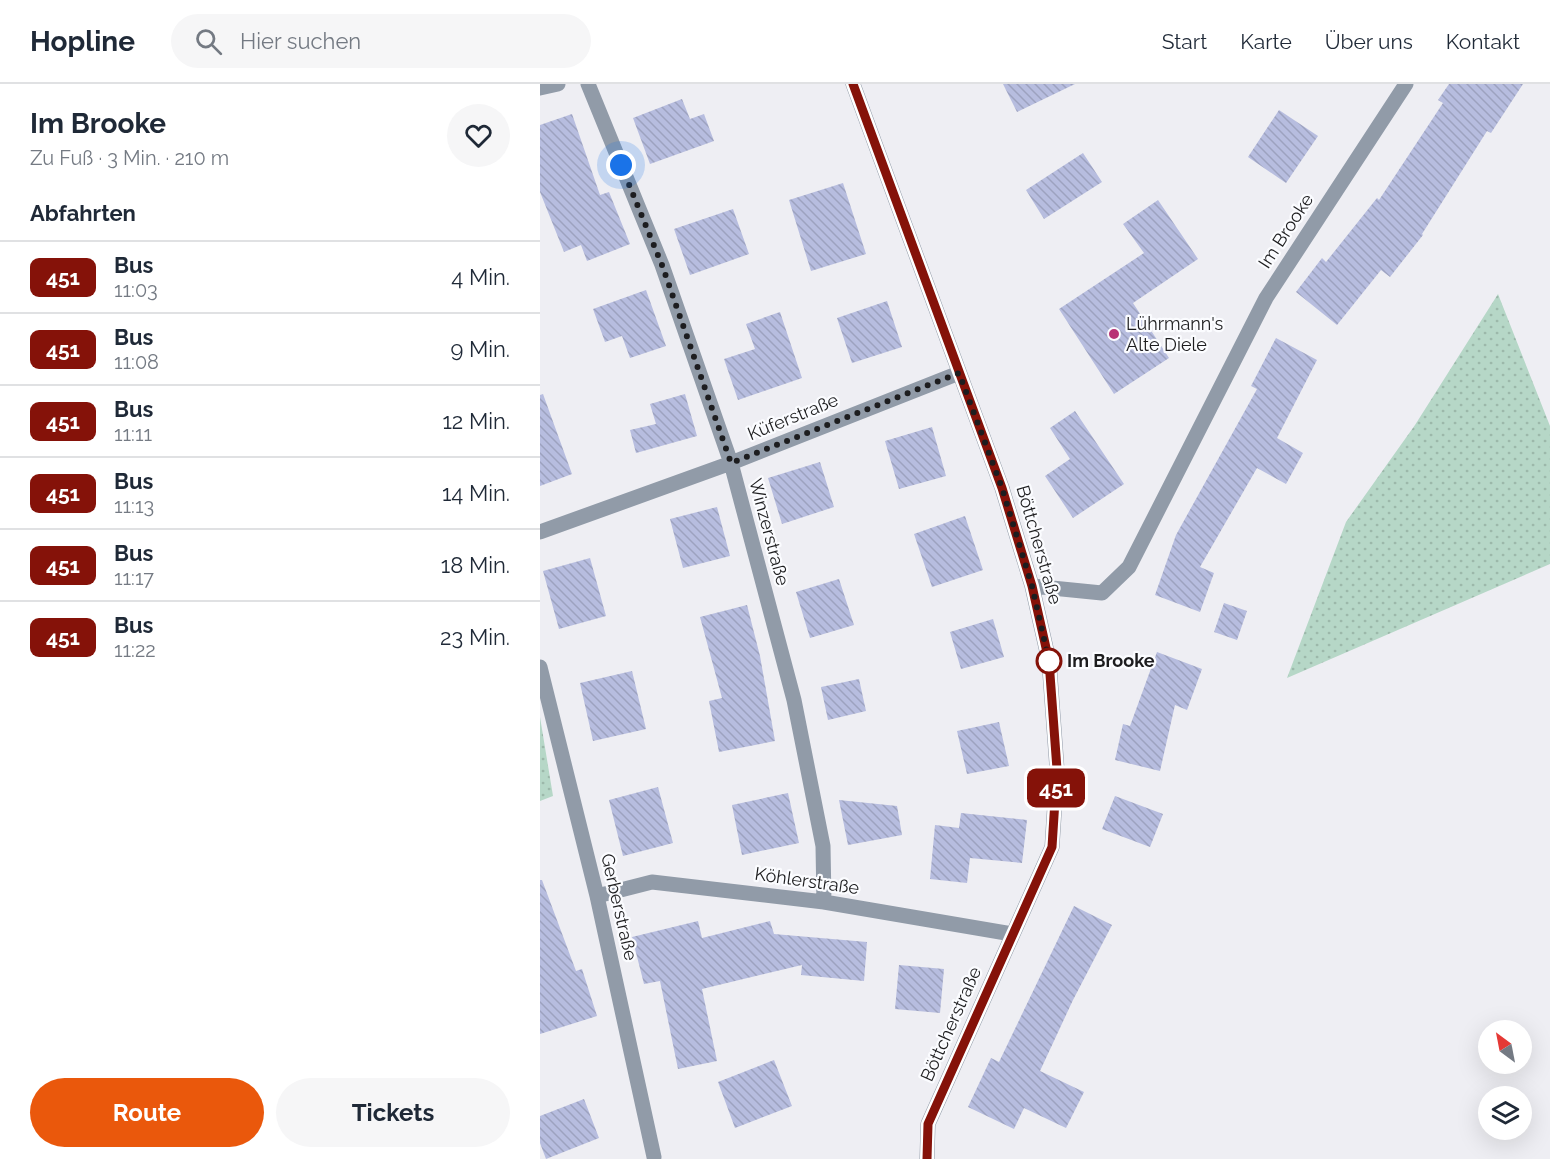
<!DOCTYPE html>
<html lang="de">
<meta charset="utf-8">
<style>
:root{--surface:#fff;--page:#f6f6f7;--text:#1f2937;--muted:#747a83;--line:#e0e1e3;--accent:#ea580c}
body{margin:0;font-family:Raleway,sans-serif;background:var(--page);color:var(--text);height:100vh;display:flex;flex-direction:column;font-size:22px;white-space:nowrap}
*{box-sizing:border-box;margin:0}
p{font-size:20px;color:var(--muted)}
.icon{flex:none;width:33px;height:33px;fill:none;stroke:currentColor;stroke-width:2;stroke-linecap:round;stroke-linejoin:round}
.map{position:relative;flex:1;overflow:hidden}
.side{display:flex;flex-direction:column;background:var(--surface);width:540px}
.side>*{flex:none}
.badge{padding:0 12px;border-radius:9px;font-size:21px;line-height:39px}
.needle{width:39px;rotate:328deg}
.tools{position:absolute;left:938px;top:936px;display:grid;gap:12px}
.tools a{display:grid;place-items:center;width:54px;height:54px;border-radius:50%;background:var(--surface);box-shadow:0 6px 24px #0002;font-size:30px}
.you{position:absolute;width:30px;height:30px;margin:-15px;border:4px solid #fff;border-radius:50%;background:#1a73e8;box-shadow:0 0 0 9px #1a73e833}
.map>.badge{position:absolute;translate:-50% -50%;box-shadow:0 0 0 3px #fff}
h2{padding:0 30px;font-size:22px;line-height:54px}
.round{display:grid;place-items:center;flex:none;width:63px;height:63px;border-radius:32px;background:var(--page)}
.head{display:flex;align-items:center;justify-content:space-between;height:102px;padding:0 30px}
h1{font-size:28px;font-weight:700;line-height:45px}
.cta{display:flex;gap:12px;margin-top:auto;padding:12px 30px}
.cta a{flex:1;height:69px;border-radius:36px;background:var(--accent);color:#fff;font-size:24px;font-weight:700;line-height:69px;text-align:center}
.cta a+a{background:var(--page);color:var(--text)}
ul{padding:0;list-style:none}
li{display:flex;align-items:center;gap:18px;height:72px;padding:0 30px;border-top:2px solid var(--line)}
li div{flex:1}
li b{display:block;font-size:22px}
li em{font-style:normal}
li .badge{min-width:66px;font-weight:700;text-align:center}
header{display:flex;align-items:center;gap:36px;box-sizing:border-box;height:84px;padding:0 30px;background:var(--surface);border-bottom:2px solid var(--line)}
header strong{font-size:28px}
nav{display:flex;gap:33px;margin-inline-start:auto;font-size:21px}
.search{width:420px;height:54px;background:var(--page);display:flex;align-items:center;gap:15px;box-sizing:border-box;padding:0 21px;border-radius:33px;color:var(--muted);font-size:22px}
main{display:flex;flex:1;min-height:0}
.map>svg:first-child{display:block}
.green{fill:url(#green-dots)}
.building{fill:url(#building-back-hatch)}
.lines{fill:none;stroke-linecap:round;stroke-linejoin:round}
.minor{stroke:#919ba8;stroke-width:15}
.line-casing{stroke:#fff;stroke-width:14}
.line{stroke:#851209;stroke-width:9}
.walk{stroke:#1d1d1f;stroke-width:6;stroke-dasharray:0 10.8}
.poi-dot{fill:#b83275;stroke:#fbfcff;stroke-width:2}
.stop-dot{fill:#fff;stroke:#851209;stroke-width:3}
.labels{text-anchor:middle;stroke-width:4.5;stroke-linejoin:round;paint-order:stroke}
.street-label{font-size:18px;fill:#1d1d1f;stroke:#fbfcff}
.poi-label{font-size:18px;fill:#1d1d1f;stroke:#fbfcff;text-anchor:start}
.stop-label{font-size:18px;font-weight:bold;fill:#1d1d1f;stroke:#fbfcff;text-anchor:start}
</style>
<header>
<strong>Hopline</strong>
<div class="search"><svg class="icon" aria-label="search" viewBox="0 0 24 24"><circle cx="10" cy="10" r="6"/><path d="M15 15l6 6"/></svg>Hier suchen</div>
<nav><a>Start</a><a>Karte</a><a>Über uns</a><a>Kontakt</a></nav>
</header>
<main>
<section class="side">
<div class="head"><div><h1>Im Brooke</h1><p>Zu Fuß · 3 Min. · 210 m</p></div><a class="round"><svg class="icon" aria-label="heart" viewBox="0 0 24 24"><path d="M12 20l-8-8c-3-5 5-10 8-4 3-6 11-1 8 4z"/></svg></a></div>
<h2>Abfahrten</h2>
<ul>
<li><span class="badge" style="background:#851209;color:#fff">451</span><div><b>Bus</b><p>11:03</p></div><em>4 Min.</em></li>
<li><span class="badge" style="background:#851209;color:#fff">451</span><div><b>Bus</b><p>11:08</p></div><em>9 Min.</em></li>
<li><span class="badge" style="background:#851209;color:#fff">451</span><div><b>Bus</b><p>11:11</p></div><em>12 Min.</em></li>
<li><span class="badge" style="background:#851209;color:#fff">451</span><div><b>Bus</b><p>11:13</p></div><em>14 Min.</em></li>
<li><span class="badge" style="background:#851209;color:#fff">451</span><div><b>Bus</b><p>11:17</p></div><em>18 Min.</em></li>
<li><span class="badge" style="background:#851209;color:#fff">451</span><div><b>Bus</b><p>11:22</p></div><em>23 Min.</em></li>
</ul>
<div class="cta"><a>Route</a><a>Tickets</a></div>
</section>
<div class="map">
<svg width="1010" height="1075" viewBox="0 0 1010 1075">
<defs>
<pattern id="green-dots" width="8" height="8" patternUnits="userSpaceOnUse" patternTransform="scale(1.5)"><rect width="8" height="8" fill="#b6d7c7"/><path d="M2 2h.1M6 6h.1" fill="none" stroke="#9cb8aa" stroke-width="1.8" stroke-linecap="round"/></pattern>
<pattern id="building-back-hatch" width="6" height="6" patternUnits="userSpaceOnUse" patternTransform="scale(1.5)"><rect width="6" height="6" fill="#b7bddf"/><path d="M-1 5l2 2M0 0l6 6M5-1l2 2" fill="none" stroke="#9da2bf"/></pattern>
</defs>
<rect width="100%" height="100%" fill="#eeeef3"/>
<path class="green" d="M 958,210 L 1010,342 L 1010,480 L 747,594 L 806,438 L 875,341 Z
M 0,633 L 13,712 L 0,717 Z"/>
<path class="building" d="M 463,0 L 535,0 L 477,28 Z
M 909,0 L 983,0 L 951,49 L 947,47 L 882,150 L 883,151 L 850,193 L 841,186 L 797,241 L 756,208 L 782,174 L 786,178 L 837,114 L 839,116 L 903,19 L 898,16 Z
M 142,15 L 150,35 L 164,30 L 174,57 L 110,80 L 93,34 Z
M 739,26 L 778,52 L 746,99 L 708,73 Z
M 32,30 L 60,111 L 69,108 L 90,160 L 47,177 L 41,161 L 24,168 L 0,108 L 0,41 Z
M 543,69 L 562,98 L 504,135 L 486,106 Z
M 303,99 L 326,170 L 271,187 L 249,116 Z
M 618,116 L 658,175 L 593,219 L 629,274 L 574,310 L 519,225 L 604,169 L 583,140 Z
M 193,125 L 209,170 L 150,191 L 134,145 Z
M 106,206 L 126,262 L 90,274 L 82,252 L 65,258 L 53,225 Z
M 347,217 L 362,263 L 312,279 L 297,234 Z
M 240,228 L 262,294 L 198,316 L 184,275 L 215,265 L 206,240 Z
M 736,254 L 777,276 L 737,354 L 763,369 L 746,400 L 717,384 L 660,483 L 674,489 L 660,528 L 615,511 L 636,451 L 717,305 L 711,302 Z
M 3,310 L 32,390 L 0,402 L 0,311 Z
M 145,310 L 157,352 L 96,369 L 90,346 L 116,340 L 110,320 Z
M 535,327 L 584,400 L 533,434 L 505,392 L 530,375 L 510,344 Z
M 392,343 L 406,392 L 359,405 L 345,357 Z
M 280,378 L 294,423 L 242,440 L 228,394 Z
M 177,423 L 190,472 L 143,484 L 130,435 Z
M 425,432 L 443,486 L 392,503 L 374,450 Z
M 50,474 L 66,532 L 19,545 L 3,487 Z
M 299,495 L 314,541 L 270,554 L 256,508 Z
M 684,519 L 707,527 L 697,556 L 674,548 Z
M 207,521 L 220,572 L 235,657 L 179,668 L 169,617 L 182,614 L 160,533 Z
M 453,535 L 464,573 L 421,585 L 410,548 Z
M 617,568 L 662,585 L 647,626 L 635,621 L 620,687 L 575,676 L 583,640 L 590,642 Z
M 92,587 L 106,645 L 53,657 L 40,599 Z
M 319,595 L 326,627 L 288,636 L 281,603 Z
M 459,638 L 469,682 L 427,690 L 417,647 Z
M 118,703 L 133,759 L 83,772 L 69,716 Z
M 248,709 L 259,759 L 202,771 L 192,721 Z
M 575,712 L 623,730 L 610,763 L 562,745 Z
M 299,716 L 357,722 L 362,751 L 308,761 Z
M 421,729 L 487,736 L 482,779 L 430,774 L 427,799 L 390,795 L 395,741 L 419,744 Z
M 0,796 L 2,796 L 36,887 L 42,885 L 57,932 L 0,950 Z
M 534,822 L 572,841 L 533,916 L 500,987 L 544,1008 L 526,1044 L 484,1024 L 474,1045 L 428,1023 L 451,974 L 459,978 Z
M 158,837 L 162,854 L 230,837 L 234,850 L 327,858 L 324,897 L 261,891 L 262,881 L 162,905 L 177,977 L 138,985 L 120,897 L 104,900 L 92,853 Z
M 359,881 L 404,885 L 400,929 L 355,925 Z
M 234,976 L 252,1022 L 195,1044 L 178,998 Z
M 44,1015 L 59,1054 L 6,1075 L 0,1059 L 0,1032 Z"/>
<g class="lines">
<path class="minor" d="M 48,0 L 122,181 L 191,379 L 254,616 L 283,762 L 284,818
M 313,0 L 462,404 L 492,502 L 509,577 L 517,685 L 512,763 L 388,1040 L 387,1075
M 0,4 L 18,0
M 0,448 L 191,379 L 419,289
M 492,502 L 562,509 L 589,483 L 726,214 L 866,0
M 0,583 L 57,812 L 114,1073
M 57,812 L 112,798 L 284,818 L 472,850"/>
</g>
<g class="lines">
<g class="line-casing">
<path id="line" d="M 313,0 L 462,404 L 492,502 L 509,577 L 517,685 L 512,763 L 388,1040 L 387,1075"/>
</g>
<use href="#line" class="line"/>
<path class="walk" d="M 81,81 L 122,181 L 191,379 L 419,289 L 462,404 L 492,502 L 509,577"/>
</g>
<circle class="poi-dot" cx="574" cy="250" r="6"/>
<circle class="stop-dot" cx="509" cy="577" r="12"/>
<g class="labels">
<g class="street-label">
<text transform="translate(746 147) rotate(-57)" y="6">Im Brooke</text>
<text transform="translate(253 333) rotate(-22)" y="6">Küferstraße</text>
<text transform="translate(229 448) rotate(75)" y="6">Winzerstraße</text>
<text transform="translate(499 461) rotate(74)" y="6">Böttcherstraße</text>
<text transform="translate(267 797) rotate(8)" y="6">Köhlerstraße</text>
<text transform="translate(79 823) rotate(77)" y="6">Gerberstraße</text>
<text transform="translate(411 940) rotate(-66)" y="6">Böttcherstraße</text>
</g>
<g class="poi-label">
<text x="586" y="246">Lührmann's<tspan x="586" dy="21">Alte Diele</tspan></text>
</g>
<g class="stop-label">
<text x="527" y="583">Im Brooke</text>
</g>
</g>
</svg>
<div class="tools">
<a><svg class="needle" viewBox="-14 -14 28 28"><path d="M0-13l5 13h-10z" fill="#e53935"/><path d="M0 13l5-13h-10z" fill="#747a83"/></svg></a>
<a><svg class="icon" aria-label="layers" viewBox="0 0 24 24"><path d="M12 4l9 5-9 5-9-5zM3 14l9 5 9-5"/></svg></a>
</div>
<div class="you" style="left:81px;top:81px"></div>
<b class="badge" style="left:516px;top:704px;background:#851209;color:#fff">451</b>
</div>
</main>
